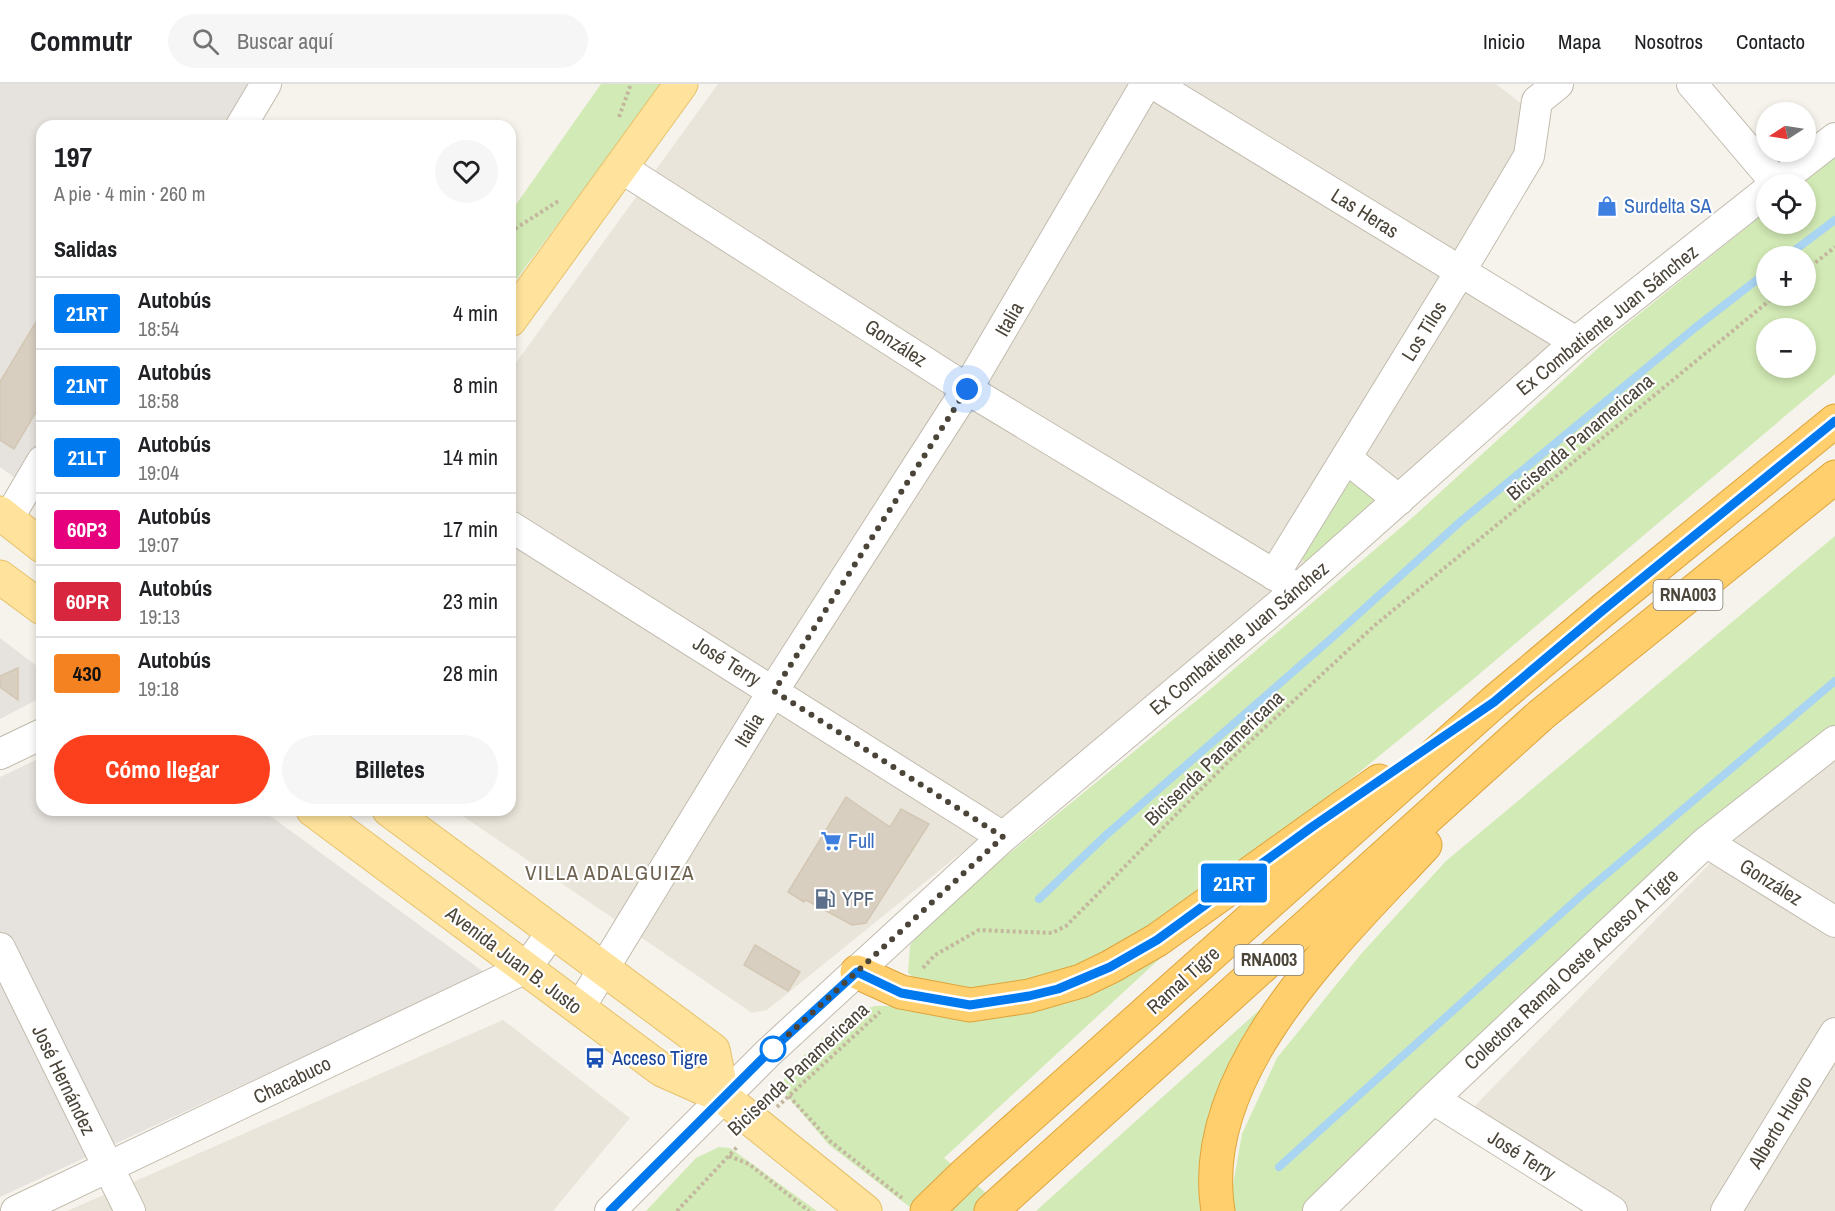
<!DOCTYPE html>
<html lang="es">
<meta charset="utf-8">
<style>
:root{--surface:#fff;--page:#f6f6f6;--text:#202124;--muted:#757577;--line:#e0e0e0;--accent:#fc3f1d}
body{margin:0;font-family:"Archivo Narrow",sans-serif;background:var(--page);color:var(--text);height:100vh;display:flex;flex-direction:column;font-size:22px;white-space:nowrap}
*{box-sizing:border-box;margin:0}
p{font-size:20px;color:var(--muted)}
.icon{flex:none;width:33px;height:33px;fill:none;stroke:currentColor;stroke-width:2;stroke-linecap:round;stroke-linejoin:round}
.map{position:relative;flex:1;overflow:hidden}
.panel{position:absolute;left:36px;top:36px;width:480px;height:696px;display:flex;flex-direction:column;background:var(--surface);border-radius:18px;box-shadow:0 3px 9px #0003}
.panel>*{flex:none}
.badge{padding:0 12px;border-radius:4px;font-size:21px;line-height:39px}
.needle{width:39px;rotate:258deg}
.controls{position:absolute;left:1756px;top:18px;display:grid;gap:12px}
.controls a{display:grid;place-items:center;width:60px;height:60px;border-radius:50%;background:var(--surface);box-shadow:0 3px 9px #0003;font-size:30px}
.you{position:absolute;width:30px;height:30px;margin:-15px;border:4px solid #fff;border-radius:50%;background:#1a73e8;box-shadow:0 0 0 9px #1a73e833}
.map>.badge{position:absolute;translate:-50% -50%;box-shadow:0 0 0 3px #fff}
h2{padding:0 18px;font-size:22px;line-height:54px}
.round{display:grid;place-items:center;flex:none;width:63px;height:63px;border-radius:32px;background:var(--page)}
.head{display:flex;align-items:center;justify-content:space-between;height:102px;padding:0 18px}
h1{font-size:28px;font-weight:700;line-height:45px}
.cta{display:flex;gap:12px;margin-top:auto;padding:12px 18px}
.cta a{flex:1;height:69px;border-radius:36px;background:var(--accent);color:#fff;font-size:24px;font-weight:700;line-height:69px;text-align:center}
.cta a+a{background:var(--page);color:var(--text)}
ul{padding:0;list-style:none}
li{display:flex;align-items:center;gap:18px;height:72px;padding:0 18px;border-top:2px solid var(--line)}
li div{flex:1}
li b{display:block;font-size:22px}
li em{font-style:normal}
li .badge{min-width:66px;font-weight:700;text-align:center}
header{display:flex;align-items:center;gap:36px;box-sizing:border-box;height:84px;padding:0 30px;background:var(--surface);border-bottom:2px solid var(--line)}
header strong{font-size:28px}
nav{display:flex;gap:33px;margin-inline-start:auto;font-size:21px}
.search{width:420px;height:54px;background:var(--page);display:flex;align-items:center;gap:15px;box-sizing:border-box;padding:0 21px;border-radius:33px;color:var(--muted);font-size:22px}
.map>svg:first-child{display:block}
.residential{fill:#eae5da}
.industrial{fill:#e6e2dd}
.green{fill:#d2eab5;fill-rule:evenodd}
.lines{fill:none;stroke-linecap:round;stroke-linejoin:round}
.stream{stroke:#a9d4f2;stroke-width:8}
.building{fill:#d8cfc1;stroke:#d3c7b4;stroke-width:1.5}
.minor-casing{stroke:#c2bbae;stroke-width:32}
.major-casing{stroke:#e6c16a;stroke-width:35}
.highway-casing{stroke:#e0a43c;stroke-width:35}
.path{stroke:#c4b79f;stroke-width:4;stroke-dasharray:3 3;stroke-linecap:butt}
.minor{stroke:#fff;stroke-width:30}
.major{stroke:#ffe39c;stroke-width:33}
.highway{stroke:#ffcf6e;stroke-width:33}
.line-casing{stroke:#fff;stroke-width:14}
.line{stroke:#0079ef;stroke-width:9}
.walk{stroke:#4b4439;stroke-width:6;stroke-dasharray:0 10.8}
.stop-dot{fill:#fff;stroke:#0079ef;stroke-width:3}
.labels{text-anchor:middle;stroke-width:4.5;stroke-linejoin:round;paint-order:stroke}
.shield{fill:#fff;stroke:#817c74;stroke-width:1.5}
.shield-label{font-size:18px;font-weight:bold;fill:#4b4439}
.shop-label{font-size:20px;fill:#366cbe;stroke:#fff;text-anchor:start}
.street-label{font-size:20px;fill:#4b4439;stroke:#fff}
.service-label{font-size:20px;fill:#4e5e75;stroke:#fff;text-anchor:start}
.transit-label{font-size:20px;fill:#164399;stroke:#fff;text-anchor:start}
.neighbourhood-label{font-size:21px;letter-spacing:1.5px;fill:#6e6250;stroke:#fff}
</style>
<header>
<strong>Commutr</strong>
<div class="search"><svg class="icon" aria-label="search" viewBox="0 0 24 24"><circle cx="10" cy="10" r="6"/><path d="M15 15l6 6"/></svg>Buscar aquí</div>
<nav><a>Inicio</a><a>Mapa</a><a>Nosotros</a><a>Contacto</a></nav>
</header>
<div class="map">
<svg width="1835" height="1127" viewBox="0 0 1835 1127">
<rect width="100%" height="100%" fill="#f6f3ec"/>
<path class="residential" d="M 718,0 L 1496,0 L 1523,21 L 1519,72 L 1454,175 L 1577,246 L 1303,492 L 767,926 L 752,929 L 454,726 L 510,726 L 510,287 Z
M 1835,675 L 1835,1127 L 1627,1127 L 1469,1028 L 1725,764 Z
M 503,936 L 630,1034 L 553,1127 L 67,1127 Z"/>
<path class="industrial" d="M 0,0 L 254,0 L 230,42 L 42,42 L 42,414 L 0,383 Z
M 0,554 L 42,586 L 42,613 L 0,635 Z
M 42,673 L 42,726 L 262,726 L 485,889 L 0,1113 L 0,693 Z"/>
<path class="green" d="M 601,0 L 662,0 L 510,204 L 510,129 Z
M 1835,72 L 1835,290 L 1471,597 L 1308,730 L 1187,818 L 1096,875 L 1037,897 L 971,905 L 923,901 L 908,889 L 910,862 L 925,838 L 1207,608 L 1412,434 L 1607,256 L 1767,127 L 1767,140 L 1806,140 L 1806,100 L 1800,100 ZM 1767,172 L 1806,172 L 1806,212 L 1767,212 ZM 1767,244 L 1806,244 L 1806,284 L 1767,284 Z
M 1353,387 L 1382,411 L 1307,478 L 1303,477 L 1302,474 Z
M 1835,452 L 1835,644 L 1307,1127 L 1230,1127 L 1229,1123 L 1242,1050 L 1277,974 L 1361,870 L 1446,777 Z
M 1168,867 L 944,1074 L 1008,1127 L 915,1127 L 829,1061 L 784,1008 L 784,995 L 798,977 L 849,930 L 875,922 L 904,922 Z
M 1307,883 L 1235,994 L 1209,1127 L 1036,1127 Z
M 719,1063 L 730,1064 L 817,1127 L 646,1127 L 696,1074 Z"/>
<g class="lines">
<path class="stream" d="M 1787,172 L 1835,136
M 1039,815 L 1105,752 L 1333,553 L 1461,437 L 1696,243 L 1767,188
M 1279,1083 L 1584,809 L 1835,597"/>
</g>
<path class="building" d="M 42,228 L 42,318 L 14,365 L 0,356 L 0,298 Z
M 18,584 L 18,616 L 0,603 L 0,592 Z
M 846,713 L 890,743 L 901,725 L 929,740 L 866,839 L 852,841 L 806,816 L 804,818 L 788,808 Z
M 755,861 L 800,888 L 788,907 L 744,881 Z"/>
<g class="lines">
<g class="minor-casing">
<path id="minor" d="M 1154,0 L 1576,258
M 1692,0 L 1777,100
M 241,42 L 266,0
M 620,83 L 967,305 L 1298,505
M 1776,100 L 1835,54
M 1346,374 L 1399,416
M 8,435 L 42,377
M 510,442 L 1003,753
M 1274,491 L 1460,188 L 1529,72 L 1537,17 L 1558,0
M 0,670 L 42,650
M 1706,758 L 1835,838
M 0,864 L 130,1127
M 579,925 L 773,607 L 967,305 L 1146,0
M 1433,1015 L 1612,1127
M 16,1127 L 526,884 L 553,847
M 610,1127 L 768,969 L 1003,753 L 1298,505 L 1576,258 L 1767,107
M 1318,1127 L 1433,1015 L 1706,758 L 1835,657
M 1726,1127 L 1835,949"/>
</g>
<g class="major-casing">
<path id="major" d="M 510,236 L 681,0
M 0,429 L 42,462
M 0,493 L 42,524
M 313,726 L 662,986 L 723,1013 L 865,1127
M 389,726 L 713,966 L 723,1013"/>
</g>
<g class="highway-casing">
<path id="highway" d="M 857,888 L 901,908 L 970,921 L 1029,912 L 1081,897 L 1110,883 L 1157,856 L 1379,697
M 927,1127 L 964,1091 L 1494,618 L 1602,527 L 1835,337
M 991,1127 L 1542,630 L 1835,393
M 1218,1127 C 1195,987 1338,855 1425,761"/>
</g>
<path class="path" d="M 619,33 L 631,0
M 510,148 L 560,116
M 1806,186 L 1835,163
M 923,884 L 935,871 L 979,846 L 1052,849 L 1066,842 L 1231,675 L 1374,542 L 1775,212
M 789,1012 L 830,1057 L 902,1114
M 777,1023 L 880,928
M 729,1072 L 749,1080 L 809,1127
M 677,1127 L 738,1062"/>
<use href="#minor" class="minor"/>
<use href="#major" class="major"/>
<use href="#highway" class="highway"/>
</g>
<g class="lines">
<g class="line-casing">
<path id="line" d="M 610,1127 L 768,969 L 857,888 L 901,909 L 970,921 L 1029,912 L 1058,905 L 1110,883 L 1157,856 L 1312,743 L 1494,618 L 1602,527 L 1835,337"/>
</g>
<use href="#line" class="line"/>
<path class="walk" d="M 773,965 L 1003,753 L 774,607 L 967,305"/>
</g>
<defs>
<g id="shop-bare" transform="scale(1.62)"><path d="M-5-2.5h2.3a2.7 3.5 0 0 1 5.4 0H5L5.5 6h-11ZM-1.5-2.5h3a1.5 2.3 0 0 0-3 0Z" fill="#3f7fe0" stroke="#fff" stroke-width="2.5" paint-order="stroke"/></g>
<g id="supermarket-bare" transform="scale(1.62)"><path d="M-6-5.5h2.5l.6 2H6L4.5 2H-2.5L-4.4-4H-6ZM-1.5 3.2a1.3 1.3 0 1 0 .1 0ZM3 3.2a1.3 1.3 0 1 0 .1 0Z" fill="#3f7fe0" stroke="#fff" stroke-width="2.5" paint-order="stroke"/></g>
<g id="fuel-bare" transform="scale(1.62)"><path d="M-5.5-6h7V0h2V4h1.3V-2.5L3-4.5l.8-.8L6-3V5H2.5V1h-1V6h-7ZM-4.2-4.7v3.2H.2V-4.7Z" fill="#5c6f8a" stroke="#fff" stroke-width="2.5" paint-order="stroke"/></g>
<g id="bus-bare" transform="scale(1.62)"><path d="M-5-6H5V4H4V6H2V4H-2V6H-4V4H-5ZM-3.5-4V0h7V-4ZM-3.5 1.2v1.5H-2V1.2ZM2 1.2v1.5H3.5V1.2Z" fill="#1a4fb4" stroke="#fff" stroke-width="2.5" paint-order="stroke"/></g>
</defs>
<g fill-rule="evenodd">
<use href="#shop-bare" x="1607" y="122"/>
<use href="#supermarket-bare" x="831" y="757"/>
<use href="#fuel-bare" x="825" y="815"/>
<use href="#bus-bare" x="595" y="974"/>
</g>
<circle class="stop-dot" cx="773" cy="965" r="12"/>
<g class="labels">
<g class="shield">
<rect x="1653.5" y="496" width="69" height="30" rx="4.5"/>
<rect x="1234.5" y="861" width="69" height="30" rx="4.5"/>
</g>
<g class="shield-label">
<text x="1688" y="517">RNA003</text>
<text x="1269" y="882">RNA003</text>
</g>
<g class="shop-label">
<text x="1624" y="129">Surdelta SA</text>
<text x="848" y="764">Full</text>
</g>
<g class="street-label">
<text transform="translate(1365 129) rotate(32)" y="7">Las Heras</text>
<text transform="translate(1009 235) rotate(-60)" y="7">Italia</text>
<text transform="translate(1607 236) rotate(-39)" y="7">Ex Combatiente Juan Sánchez</text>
<text transform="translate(1424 247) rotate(-58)" y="7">Los Tilos</text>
<text transform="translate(896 259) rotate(33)" y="7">González</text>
<text transform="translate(1580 353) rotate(-40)" y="7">Bicisenda Panamericana</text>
<text transform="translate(1239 554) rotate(-40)" y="7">Ex Combatiente Juan Sánchez</text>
<text transform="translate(727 577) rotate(32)" y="7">José Terry</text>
<text transform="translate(749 646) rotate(-58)" y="7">Italia</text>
<text transform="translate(1214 674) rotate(-44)" y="7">Bicisenda Panamericana</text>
<text transform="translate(1771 798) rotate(32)" y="7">González</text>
<text transform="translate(514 876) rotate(37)" y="7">Avenida Juan B. Justo</text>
<text transform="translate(1571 885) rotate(-43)" y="7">Colectora Ramal Oeste Acceso A Tigre</text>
<text transform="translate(1183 896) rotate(-42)" y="7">Ramal Tigre</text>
<text transform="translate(798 985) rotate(-43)" y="7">Bicisenda Panamericana</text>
<text transform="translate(64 996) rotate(64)" y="7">José Hernández</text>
<text transform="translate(292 996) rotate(-26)" y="7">Chacabuco</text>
<text transform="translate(1780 1038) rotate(-59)" y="7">Alberto Hueyo</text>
<text transform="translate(1522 1071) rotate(32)" y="7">José Terry</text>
</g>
<g class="service-label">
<text x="842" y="822">YPF</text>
</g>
<g class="transit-label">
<text x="612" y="981">Acceso Tigre</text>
</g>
<g class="neighbourhood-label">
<text x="610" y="796">VILLA ADALGUIZA</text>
</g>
</g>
</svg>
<div class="controls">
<a><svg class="needle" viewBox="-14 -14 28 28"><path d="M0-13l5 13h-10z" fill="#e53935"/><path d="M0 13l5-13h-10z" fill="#757577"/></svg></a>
<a><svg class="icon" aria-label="locate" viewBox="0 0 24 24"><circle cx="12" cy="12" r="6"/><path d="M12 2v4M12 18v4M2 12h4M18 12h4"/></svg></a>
<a>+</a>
<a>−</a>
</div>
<div class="you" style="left:967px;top:305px"></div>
<b class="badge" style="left:1234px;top:799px;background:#0079ef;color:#fff">21RT</b>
<section class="panel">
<div class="head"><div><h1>197</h1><p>A pie · 4 min · 260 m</p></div><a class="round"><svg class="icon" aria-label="heart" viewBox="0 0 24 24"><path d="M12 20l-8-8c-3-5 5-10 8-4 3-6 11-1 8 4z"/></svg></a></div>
<h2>Salidas</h2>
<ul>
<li><span class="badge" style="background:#0079ef;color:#fff">21RT</span><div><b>Autobús</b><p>18:54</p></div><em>4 min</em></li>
<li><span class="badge" style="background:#0079ef;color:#fff">21NT</span><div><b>Autobús</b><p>18:58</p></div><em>8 min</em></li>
<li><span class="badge" style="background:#0079ef;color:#fff">21LT</span><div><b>Autobús</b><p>19:04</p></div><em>14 min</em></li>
<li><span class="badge" style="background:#e6007e;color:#fff">60P3</span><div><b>Autobús</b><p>19:07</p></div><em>17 min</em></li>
<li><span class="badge" style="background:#d7263d;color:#fff">60PR</span><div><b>Autobús</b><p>19:13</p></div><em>23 min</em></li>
<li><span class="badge" style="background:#f58220;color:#111">430</span><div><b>Autobús</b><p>19:18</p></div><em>28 min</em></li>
</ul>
<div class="cta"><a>Cómo llegar</a><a>Billetes</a></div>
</section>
</div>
